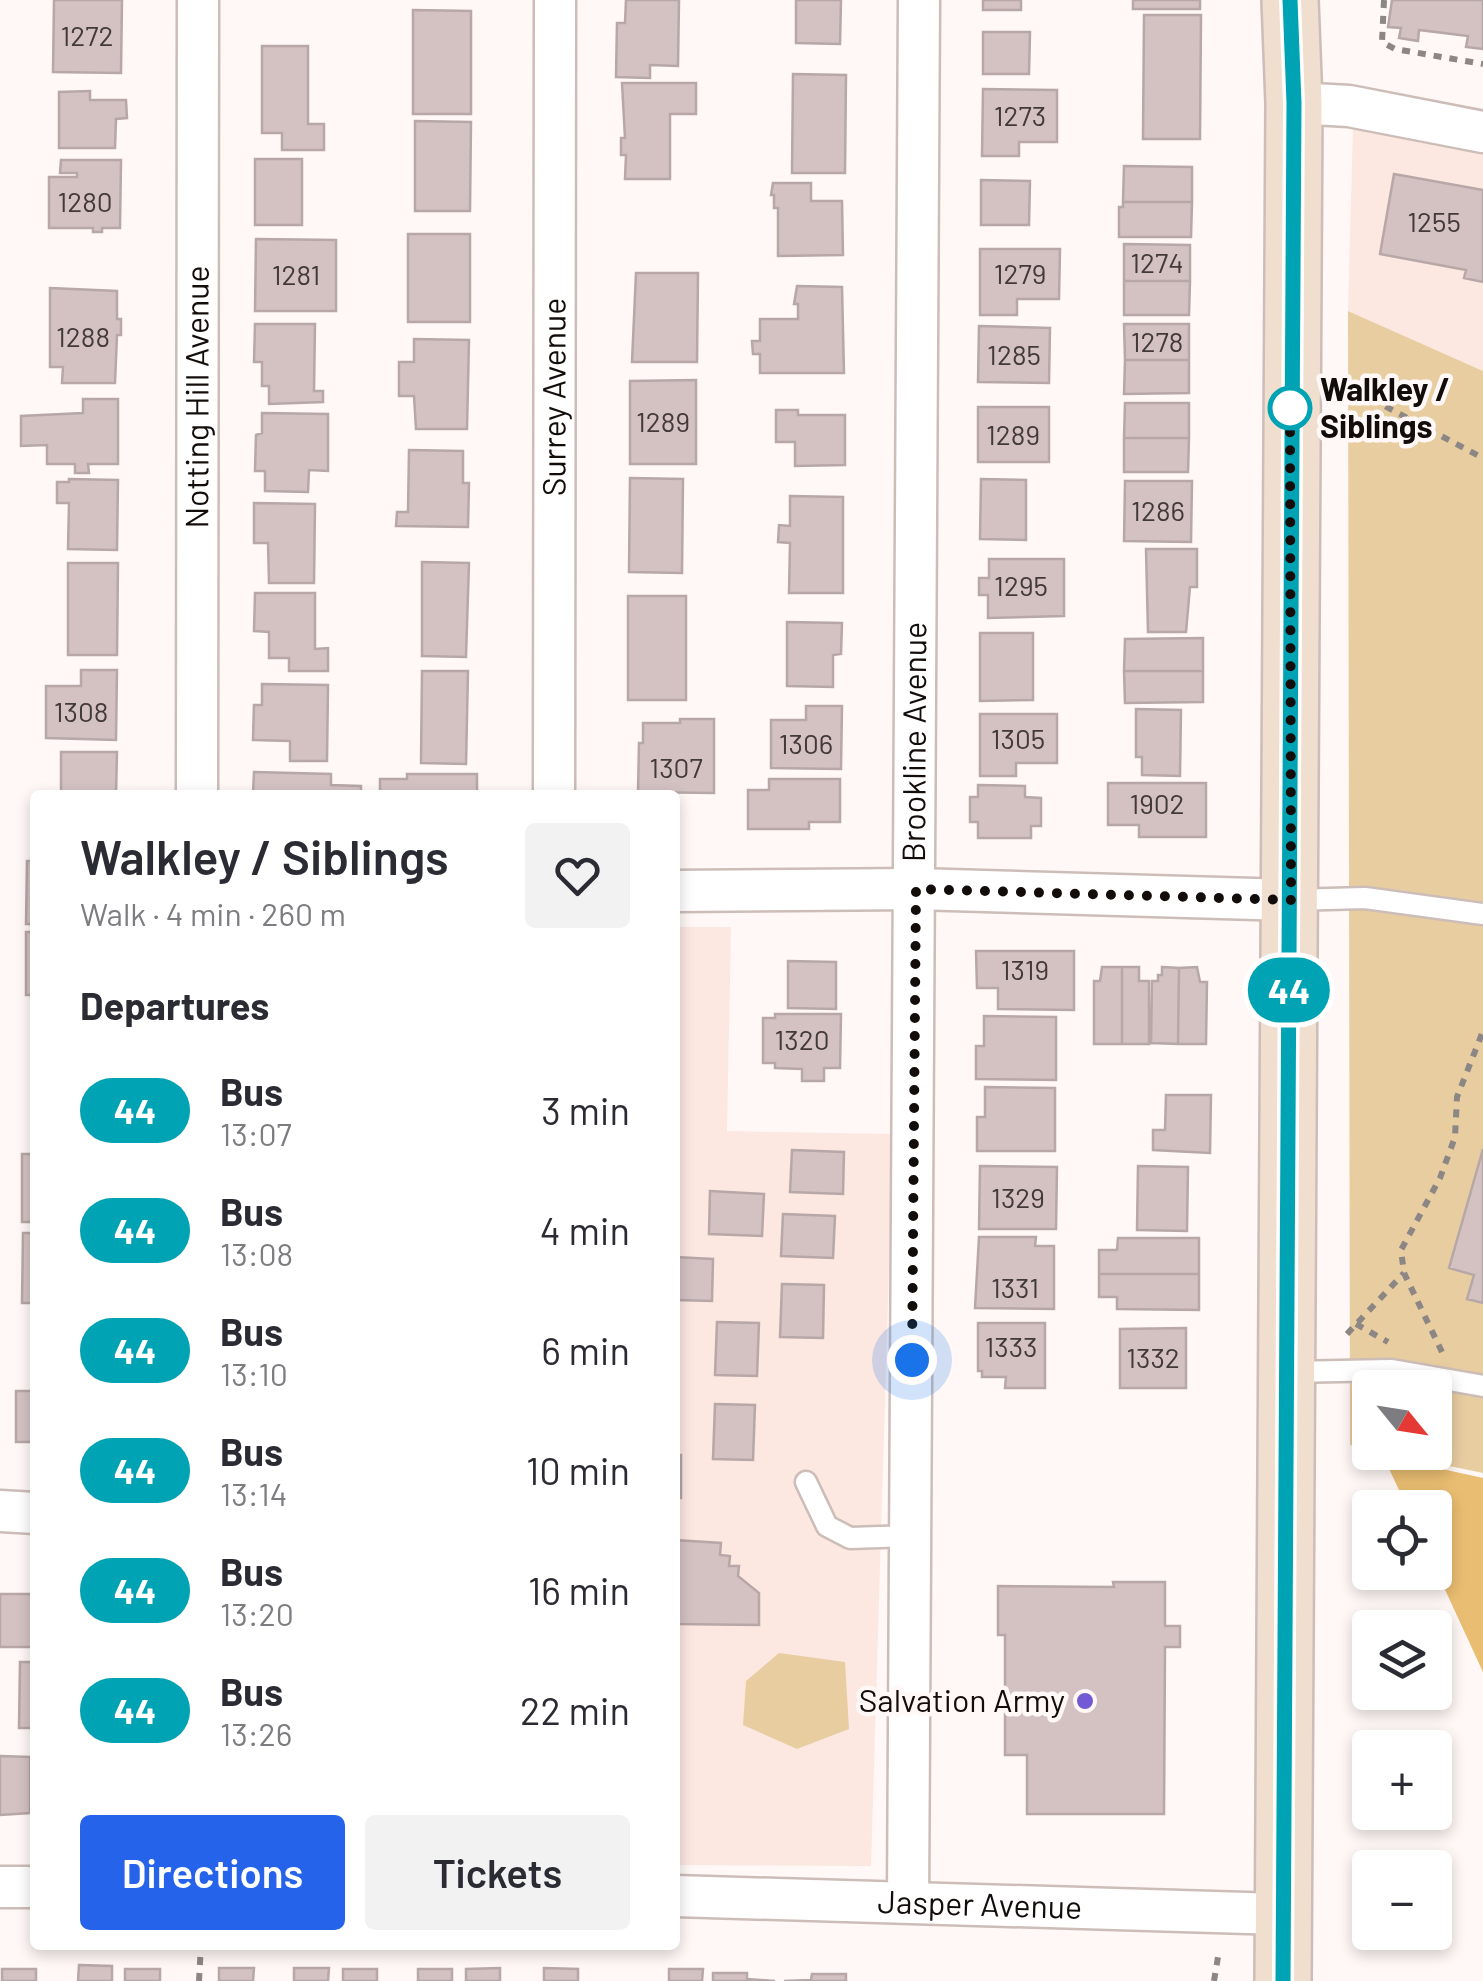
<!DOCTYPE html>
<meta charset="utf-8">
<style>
:root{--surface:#fff;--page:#f2f2f3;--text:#2b2b33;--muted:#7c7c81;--accent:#2563eb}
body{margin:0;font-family:Barlow,sans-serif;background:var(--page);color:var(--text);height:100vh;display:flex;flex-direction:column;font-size:38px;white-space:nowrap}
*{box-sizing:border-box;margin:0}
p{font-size:32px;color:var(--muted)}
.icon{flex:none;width:55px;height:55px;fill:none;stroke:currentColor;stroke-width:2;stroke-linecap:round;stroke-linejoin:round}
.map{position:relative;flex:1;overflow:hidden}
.drawer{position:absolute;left:30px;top:790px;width:650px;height:1160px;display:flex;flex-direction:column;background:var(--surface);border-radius:10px;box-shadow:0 5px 15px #0003}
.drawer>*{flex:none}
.badge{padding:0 20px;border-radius:32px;font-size:35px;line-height:65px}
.needle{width:65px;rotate:120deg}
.fabs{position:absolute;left:1352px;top:1370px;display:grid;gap:20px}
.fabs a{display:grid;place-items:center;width:100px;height:100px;border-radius:10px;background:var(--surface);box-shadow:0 5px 15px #0003;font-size:50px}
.you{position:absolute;width:50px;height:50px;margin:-25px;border:8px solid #fff;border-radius:50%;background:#1a73e8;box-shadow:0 0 0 15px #1a73e833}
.map>.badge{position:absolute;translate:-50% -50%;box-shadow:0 0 0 5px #fff}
h2{padding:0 50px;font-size:38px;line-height:90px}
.round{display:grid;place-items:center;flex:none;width:105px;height:105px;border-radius:10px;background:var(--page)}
.head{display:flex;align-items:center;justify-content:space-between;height:170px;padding:0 50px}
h1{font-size:48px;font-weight:600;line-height:75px}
.button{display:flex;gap:20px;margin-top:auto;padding:20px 50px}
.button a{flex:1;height:115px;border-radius:10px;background:var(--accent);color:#fff;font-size:40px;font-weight:600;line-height:115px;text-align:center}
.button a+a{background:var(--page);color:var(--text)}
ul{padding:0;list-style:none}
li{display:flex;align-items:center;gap:30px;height:120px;padding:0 50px}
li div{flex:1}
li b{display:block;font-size:38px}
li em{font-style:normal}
li .badge{min-width:110px;font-weight:700;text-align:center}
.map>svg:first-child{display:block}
.built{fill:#fce7e1}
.green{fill:#e8cda1}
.forest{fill:#eabe72}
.building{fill:#d4c2c3;stroke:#b7a7a7;stroke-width:2.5}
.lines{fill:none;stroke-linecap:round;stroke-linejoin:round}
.service-casing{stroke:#cdbdb8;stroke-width:25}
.minor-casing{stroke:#cdbdb8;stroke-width:45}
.secondary-casing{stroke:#cdbdb8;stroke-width:60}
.path{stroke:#8c8684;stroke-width:6;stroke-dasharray:8 8;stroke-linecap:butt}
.service{stroke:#fff;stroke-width:20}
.minor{stroke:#fff;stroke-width:40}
.secondary{stroke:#f0decf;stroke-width:55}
.line-casing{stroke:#fff;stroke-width:22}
.line{stroke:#00a3b4;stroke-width:15}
.walk{stroke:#120d0b;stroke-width:10;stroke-dasharray:0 18}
.stop-dot{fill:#fff;stroke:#00a3b4;stroke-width:5}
.poi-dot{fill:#7359d3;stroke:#fff8f6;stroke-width:4}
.labels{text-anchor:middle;stroke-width:9;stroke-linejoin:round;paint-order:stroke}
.number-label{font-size:28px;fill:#423a39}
.stop-label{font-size:32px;font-weight:bold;fill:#120d0b;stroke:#fff8f6;text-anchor:start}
.street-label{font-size:32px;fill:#120d0b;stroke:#fff8f6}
.poi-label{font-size:32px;fill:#120d0b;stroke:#fff8f6;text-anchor:end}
</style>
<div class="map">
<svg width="1483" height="1981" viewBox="0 0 1483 1981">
<rect width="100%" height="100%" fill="#fff8f6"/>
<path class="built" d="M 1353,126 L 1483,149 L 1483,371 L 1348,311 Z
M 675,927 L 731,927 L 727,1131 L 893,1134 L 871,1866 L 675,1865 Z"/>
<path class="green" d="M 1348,311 L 1483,371 L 1483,1473 L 1387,1453 L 1435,1452 L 1435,1388 L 1370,1388 L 1370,1449 L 1350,1445 Z
M 779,1653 L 845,1662 L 849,1729 L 797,1749 L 743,1725 L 746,1681 Z"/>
<path class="forest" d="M 1383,1456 L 1483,1478 L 1483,1672 L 1435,1568 L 1435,1508 L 1407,1507 Z"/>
<path class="building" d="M 54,0 L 122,0 L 121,73 L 53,72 Z
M 626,0 L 679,0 L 678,66 L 650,65 L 650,78 L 616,77 L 617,23 L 625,23 Z
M 796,0 L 841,0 L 840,44 L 796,43 Z
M 983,0 L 1021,0 L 1021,10 L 983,10 Z
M 1133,0 L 1200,0 L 1200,9 L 1133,9 Z
M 1392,0 L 1483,0 L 1483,49 L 1466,47 L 1468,36 L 1419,30 L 1418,41 L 1399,38 L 1401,28 L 1388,27 Z
M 413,10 L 471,11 L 471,114 L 413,114 Z
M 1144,15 L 1201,15 L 1200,139 L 1143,139 Z
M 983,32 L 1030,32 L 1029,74 L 983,74 Z
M 262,46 L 308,46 L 308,124 L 324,124 L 324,150 L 282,150 L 282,133 L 262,133 Z
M 793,74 L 846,75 L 845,173 L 792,173 Z
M 622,83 L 696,83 L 696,114 L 670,114 L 670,179 L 625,179 L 626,155 L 621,155 L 621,138 L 625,138 Z
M 983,89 L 1057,90 L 1057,142 L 1019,142 L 1019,156 L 982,156 Z
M 90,91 L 90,100 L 126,100 L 127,118 L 116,119 L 115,148 L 59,148 L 59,92 Z
M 415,121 L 471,122 L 470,211 L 415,211 Z
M 255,159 L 302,159 L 302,225 L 255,225 Z
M 61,160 L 121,160 L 120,228 L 102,228 L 102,232 L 93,232 L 93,228 L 49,228 L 49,177 L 77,177 L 77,173 L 60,173 Z
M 1124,166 L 1192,167 L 1192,202 L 1123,202 Z
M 1394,174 L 1483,190 L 1483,282 L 1464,278 L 1466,270 L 1380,254 Z
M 981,180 L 1030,181 L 1029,225 L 981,225 Z
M 773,183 L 811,183 L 811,201 L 842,201 L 843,255 L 778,256 L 778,208 L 774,208 L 774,195 L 771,195 Z
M 1123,202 L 1192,202 L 1191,237 L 1119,237 L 1119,207 L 1123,207 Z
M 408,234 L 470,234 L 470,322 L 408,322 Z
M 256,239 L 336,240 L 336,311 L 255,311 Z
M 1124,244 L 1190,245 L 1190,281 L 1124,281 Z
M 980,249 L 1060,249 L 1059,299 L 1017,299 L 1017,315 L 980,315 Z
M 636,273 L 698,273 L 697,362 L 632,362 Z
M 1124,281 L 1190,281 L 1189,315 L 1124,315 Z
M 797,286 L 842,287 L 844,373 L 760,373 L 760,354 L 753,354 L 752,341 L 760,341 L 760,319 L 798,319 L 798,304 L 794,304 Z
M 50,288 L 117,291 L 117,319 L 121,319 L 121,335 L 117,335 L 115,383 L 62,383 L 63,367 L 50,367 Z
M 255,324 L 315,324 L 314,391 L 323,391 L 323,402 L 269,404 L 269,386 L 262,386 L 262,362 L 254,362 Z
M 1124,324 L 1189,324 L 1189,360 L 1125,360 Z
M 979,326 L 1050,328 L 1049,383 L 978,382 Z
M 414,339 L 469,340 L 467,429 L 416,429 L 414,396 L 399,396 L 399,362 L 414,362 Z
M 1125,360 L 1189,360 L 1189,393 L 1124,394 Z
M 696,380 L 696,464 L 630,464 L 630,381 Z
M 83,399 L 118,399 L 118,464 L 88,464 L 89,473 L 75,473 L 75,464 L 47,464 L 47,445 L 21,446 L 21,416 L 83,413 Z
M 1125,403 L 1189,403 L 1189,438 L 1124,438 Z
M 978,407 L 1049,407 L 1049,462 L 978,462 Z
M 776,410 L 798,410 L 798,415 L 845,415 L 845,465 L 795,466 L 795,442 L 776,442 Z
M 262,413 L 328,414 L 328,471 L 309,470 L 308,492 L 265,491 L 265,471 L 255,471 L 256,435 L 262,433 Z
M 1124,438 L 1189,438 L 1188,472 L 1124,472 Z
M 409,450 L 463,451 L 463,483 L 469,483 L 468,527 L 396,526 L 397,512 L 408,512 Z
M 630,478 L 683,479 L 682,573 L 629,572 Z
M 69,479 L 118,480 L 117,550 L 68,549 L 69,503 L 57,503 L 57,482 L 69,482 Z
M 981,479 L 1026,480 L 1026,540 L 980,539 Z
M 1125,481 L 1192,481 L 1191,542 L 1124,541 Z
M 790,496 L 843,497 L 843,593 L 789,593 L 790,543 L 778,542 L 779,525 L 790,526 Z
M 254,503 L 315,504 L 314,583 L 269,583 L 268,543 L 254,543 Z
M 1146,549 L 1197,549 L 1197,587 L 1190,587 L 1186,632 L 1148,632 Z
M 989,559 L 1064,559 L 1064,616 L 988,618 L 988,595 L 979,595 L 979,578 L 989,578 Z
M 422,562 L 469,563 L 466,657 L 422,656 Z
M 68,563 L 118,563 L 117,655 L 68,655 Z
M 255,593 L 315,593 L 315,649 L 328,648 L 328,671 L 289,671 L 289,658 L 269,658 L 269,632 L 254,631 Z
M 628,596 L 686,596 L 686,700 L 628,700 Z
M 787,622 L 842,623 L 841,654 L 833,655 L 833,687 L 787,686 Z
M 980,633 L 1033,633 L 1033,700 L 980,701 Z
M 1203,638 L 1203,671 L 1124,671 L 1125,639 Z
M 81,670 L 117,670 L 116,740 L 46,738 L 46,686 L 81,686 Z
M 422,671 L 468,671 L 466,764 L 421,763 Z
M 1124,671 L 1203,671 L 1203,702 L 1125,703 Z
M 262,684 L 328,685 L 327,761 L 290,761 L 290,741 L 253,740 L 254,705 L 262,705 Z
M 806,706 L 842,706 L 841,769 L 771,768 L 771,720 L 806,720 Z
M 1136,709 L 1181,710 L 1180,776 L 1142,775 L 1142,757 L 1136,757 Z
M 980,714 L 1057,714 L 1057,763 L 1016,763 L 1016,776 L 980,776 Z
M 680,719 L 714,719 L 714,793 L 638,792 L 639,743 L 643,743 L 643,723 L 680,723 Z
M 61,752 L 117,752 L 116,795 L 61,795 Z
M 254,772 L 331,774 L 331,785 L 361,786 L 361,795 L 253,795 Z
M 407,774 L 477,774 L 477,795 L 380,795 L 380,779 L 407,779 Z
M 769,779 L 840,779 L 840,822 L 809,822 L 809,829 L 748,829 L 748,790 L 769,790 Z
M 1108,783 L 1206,783 L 1206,837 L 1139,837 L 1139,825 L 1108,825 Z
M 978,785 L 1025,786 L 1025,797 L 1041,798 L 1041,826 L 1031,826 L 1031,838 L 978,838 L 978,822 L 970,822 L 970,797 L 978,797 Z
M 27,861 L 35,861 L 35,924 L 26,924 Z
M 26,932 L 35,932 L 35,995 L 26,995 Z
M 976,951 L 1074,951 L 1074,1010 L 998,1009 L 998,988 L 977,988 Z
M 788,961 L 836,962 L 836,1009 L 788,1008 Z
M 1102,967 L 1122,967 L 1122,1044 L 1094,1044 L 1094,981 L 1100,981 Z
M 1122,967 L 1139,967 L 1139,981 L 1149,981 L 1149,1044 L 1122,1044 Z
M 1162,967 L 1179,968 L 1178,1044 L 1151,1043 L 1152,981 L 1158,981 L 1158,975 L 1162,975 Z
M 1197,967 L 1200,982 L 1207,982 L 1206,1044 L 1178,1044 L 1179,968 Z
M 775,1014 L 841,1014 L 840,1068 L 824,1068 L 824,1081 L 802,1081 L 802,1069 L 775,1068 L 775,1063 L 763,1063 L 763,1018 L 775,1018 Z
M 984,1016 L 1056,1017 L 1056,1080 L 976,1079 L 976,1046 L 984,1046 Z
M 985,1087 L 1055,1088 L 1055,1151 L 977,1151 L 977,1117 L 985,1117 Z
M 1166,1095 L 1211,1095 L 1210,1153 L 1153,1150 L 1153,1130 L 1165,1130 Z
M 1483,1149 L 1483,1303 L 1467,1299 L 1474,1275 L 1449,1268 Z
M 792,1150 L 844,1152 L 843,1194 L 790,1192 Z
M 22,1154 L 35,1154 L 35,1222 L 22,1222 Z
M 980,1166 L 1057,1167 L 1056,1229 L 979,1229 Z
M 1138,1166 L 1188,1167 L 1187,1231 L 1137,1230 Z
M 710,1191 L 764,1194 L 762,1236 L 709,1234 Z
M 783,1214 L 835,1216 L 833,1258 L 781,1256 Z
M 23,1233 L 35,1233 L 35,1303 L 22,1303 Z
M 979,1237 L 1036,1237 L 1035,1246 L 1054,1246 L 1054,1309 L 975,1308 Z
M 1118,1238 L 1199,1238 L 1199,1274 L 1099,1274 L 1099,1250 L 1117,1250 Z
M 675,1257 L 713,1259 L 712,1301 L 675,1300 Z
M 1099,1274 L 1199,1274 L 1199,1310 L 1117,1309 L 1117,1297 L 1099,1297 Z
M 782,1284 L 824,1285 L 823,1338 L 780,1337 Z
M 717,1322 L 759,1323 L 757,1376 L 715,1375 Z
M 978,1323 L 1045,1323 L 1045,1388 L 1005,1388 L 1006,1377 L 982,1377 L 982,1371 L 978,1371 Z
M 1186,1328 L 1186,1388 L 1120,1388 L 1120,1329 Z
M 16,1391 L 35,1391 L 35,1442 L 16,1442 Z
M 715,1404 L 755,1405 L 753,1460 L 713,1459 Z
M 675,1411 L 676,1456 L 681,1455 L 681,1498 L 675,1498 Z
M 675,1540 L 721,1543 L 720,1555 L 730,1556 L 729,1566 L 739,1566 L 738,1576 L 759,1593 L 759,1625 L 675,1624 Z
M 1113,1582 L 1165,1582 L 1165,1626 L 1180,1626 L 1180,1647 L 1165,1647 L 1164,1814 L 1027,1814 L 1027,1755 L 1005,1755 L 1005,1635 L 998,1635 L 998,1586 L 1114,1587 Z
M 0,1594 L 35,1594 L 35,1647 L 0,1647 Z
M 20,1662 L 35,1662 L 35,1728 L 19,1728 Z
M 0,1756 L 30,1757 L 30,1813 L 0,1815 Z
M 79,1965 L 112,1966 L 112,1981 L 78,1981 Z
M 219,1968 L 254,1968 L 253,1981 L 219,1981 Z
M 294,1968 L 329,1968 L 328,1981 L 294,1981 Z
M 500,1968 L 500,1981 L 466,1981 L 466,1969 Z
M 544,1968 L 578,1969 L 578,1981 L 544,1981 Z
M 2,1969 L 36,1969 L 36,1981 L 2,1981 Z
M 125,1969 L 160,1969 L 160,1981 L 125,1981 Z
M 343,1969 L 377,1969 L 377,1981 L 343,1981 Z
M 418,1969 L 452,1969 L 452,1981 L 418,1981 Z
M 669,1969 L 703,1969 L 702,1981 L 669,1981 Z
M 713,1973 L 747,1973 L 747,1979 L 775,1981 L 713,1981 Z
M 812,1974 L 846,1974 L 846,1981 L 784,1981 L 811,1980 Z"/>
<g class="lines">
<g class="service-casing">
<path id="service" d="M 1291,900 L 1365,898 L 1483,914
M 1288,1372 L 1392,1370 L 1483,1386
M 806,1482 L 827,1526 L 850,1538 L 911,1536"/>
</g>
<g class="minor-casing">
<g id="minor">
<path d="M 1294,103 L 1349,106 L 1483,132"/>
<path id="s1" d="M 197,795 L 198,0"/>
<path id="s2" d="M 554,795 L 555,0"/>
<path d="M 675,891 L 916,889 L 1291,900"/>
<path d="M 0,1511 L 35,1513"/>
<path d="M 0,1887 L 35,1887"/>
<path id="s3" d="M 675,1896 L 1283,1914"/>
<path id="s4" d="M 908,1902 L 919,0"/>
</g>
</g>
<g class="secondary-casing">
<path id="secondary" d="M 1283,1981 L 1294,103 L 1290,0"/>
</g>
<path class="path" d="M 1384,0 L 1382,42 L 1395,49 L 1483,64
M 1343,384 L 1483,458
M 1356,1324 L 1388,1342
M 1347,1334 L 1404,1273
M 1442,1352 L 1404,1273 L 1401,1250 L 1440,1178 L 1455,1137 L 1457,1097 L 1483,1031
M 199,1981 L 201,1945
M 1214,1981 L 1218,1957"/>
<use href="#service" class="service"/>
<use href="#minor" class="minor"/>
<use href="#secondary" class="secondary"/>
</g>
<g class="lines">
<g class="line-casing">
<path id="line" d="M 1283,1981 L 1294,103 L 1290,0"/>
</g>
<use href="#line" class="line"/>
<path class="walk" d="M 912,1360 L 916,889 L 1291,900 L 1290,408"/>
</g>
<circle class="stop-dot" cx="1290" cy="408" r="20"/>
<circle class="poi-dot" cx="1085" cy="1701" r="10"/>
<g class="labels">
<g class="number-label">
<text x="87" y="46">1272</text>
<text x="1020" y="126">1273</text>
<text x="85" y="212">1280</text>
<text x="1434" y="232">1255</text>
<text x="1157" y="273">1274</text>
<text x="1020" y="284">1279</text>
<text x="296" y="285">1281</text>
<text x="83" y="347">1288</text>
<text x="1157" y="352">1278</text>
<text x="1014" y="365">1285</text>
<text x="663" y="432">1289</text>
<text x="1013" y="445">1289</text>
<text x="1158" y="521">1286</text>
<text x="1021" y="596">1295</text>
<text x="81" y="722">1308</text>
<text x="1018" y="749">1305</text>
<text x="806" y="754">1306</text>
<text x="676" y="778">1307</text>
<text x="1157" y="814">1902</text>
<text x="1025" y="980">1319</text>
<text x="802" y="1050">1320</text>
<text x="1018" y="1208">1329</text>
<text x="1015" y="1298">1331</text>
<text x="1011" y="1357">1333</text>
<text x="1153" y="1368">1332</text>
</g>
<g class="stop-label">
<text x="1320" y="401">Walkley /<tspan x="1320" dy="37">Siblings</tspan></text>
</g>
<g class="street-label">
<text dy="11" stroke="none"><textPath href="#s1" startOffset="398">Notting Hill Avenue</textPath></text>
<text dy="11" stroke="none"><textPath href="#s2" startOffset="398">Surrey Avenue</textPath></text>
<text dy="11" stroke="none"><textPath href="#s4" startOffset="1160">Brookline Avenue</textPath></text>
<text dy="11" stroke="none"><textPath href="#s3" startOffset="305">Jasper Avenue</textPath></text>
</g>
<g class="poi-label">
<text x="1065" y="1712">Salvation Army</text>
</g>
</g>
</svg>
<div class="fabs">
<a><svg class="needle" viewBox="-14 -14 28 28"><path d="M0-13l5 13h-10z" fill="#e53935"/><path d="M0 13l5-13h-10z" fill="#7c7c81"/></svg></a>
<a><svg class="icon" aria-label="locate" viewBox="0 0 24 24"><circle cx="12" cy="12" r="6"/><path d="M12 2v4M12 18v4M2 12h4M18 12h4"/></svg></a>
<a><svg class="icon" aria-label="layers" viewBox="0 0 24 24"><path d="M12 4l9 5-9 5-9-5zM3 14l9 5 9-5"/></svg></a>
<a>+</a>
<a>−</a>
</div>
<div class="you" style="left:912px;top:1360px"></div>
<b class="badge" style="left:1289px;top:990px;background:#00a3b4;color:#fff">44</b>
<section class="drawer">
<div class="head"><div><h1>Walkley / Siblings</h1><p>Walk · 4 min · 260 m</p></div><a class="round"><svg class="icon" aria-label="heart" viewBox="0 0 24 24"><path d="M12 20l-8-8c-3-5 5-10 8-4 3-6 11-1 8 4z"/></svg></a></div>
<h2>Departures</h2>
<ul>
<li><span class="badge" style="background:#00a3b4;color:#fff">44</span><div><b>Bus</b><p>13:07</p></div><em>3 min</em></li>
<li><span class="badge" style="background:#00a3b4;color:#fff">44</span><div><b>Bus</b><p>13:08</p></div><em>4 min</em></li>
<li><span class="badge" style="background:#00a3b4;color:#fff">44</span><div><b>Bus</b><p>13:10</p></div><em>6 min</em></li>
<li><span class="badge" style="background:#00a3b4;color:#fff">44</span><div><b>Bus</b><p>13:14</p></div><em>10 min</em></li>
<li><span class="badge" style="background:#00a3b4;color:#fff">44</span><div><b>Bus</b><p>13:20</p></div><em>16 min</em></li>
<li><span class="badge" style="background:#00a3b4;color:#fff">44</span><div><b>Bus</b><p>13:26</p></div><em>22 min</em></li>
</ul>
<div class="button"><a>Directions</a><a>Tickets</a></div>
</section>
</div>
